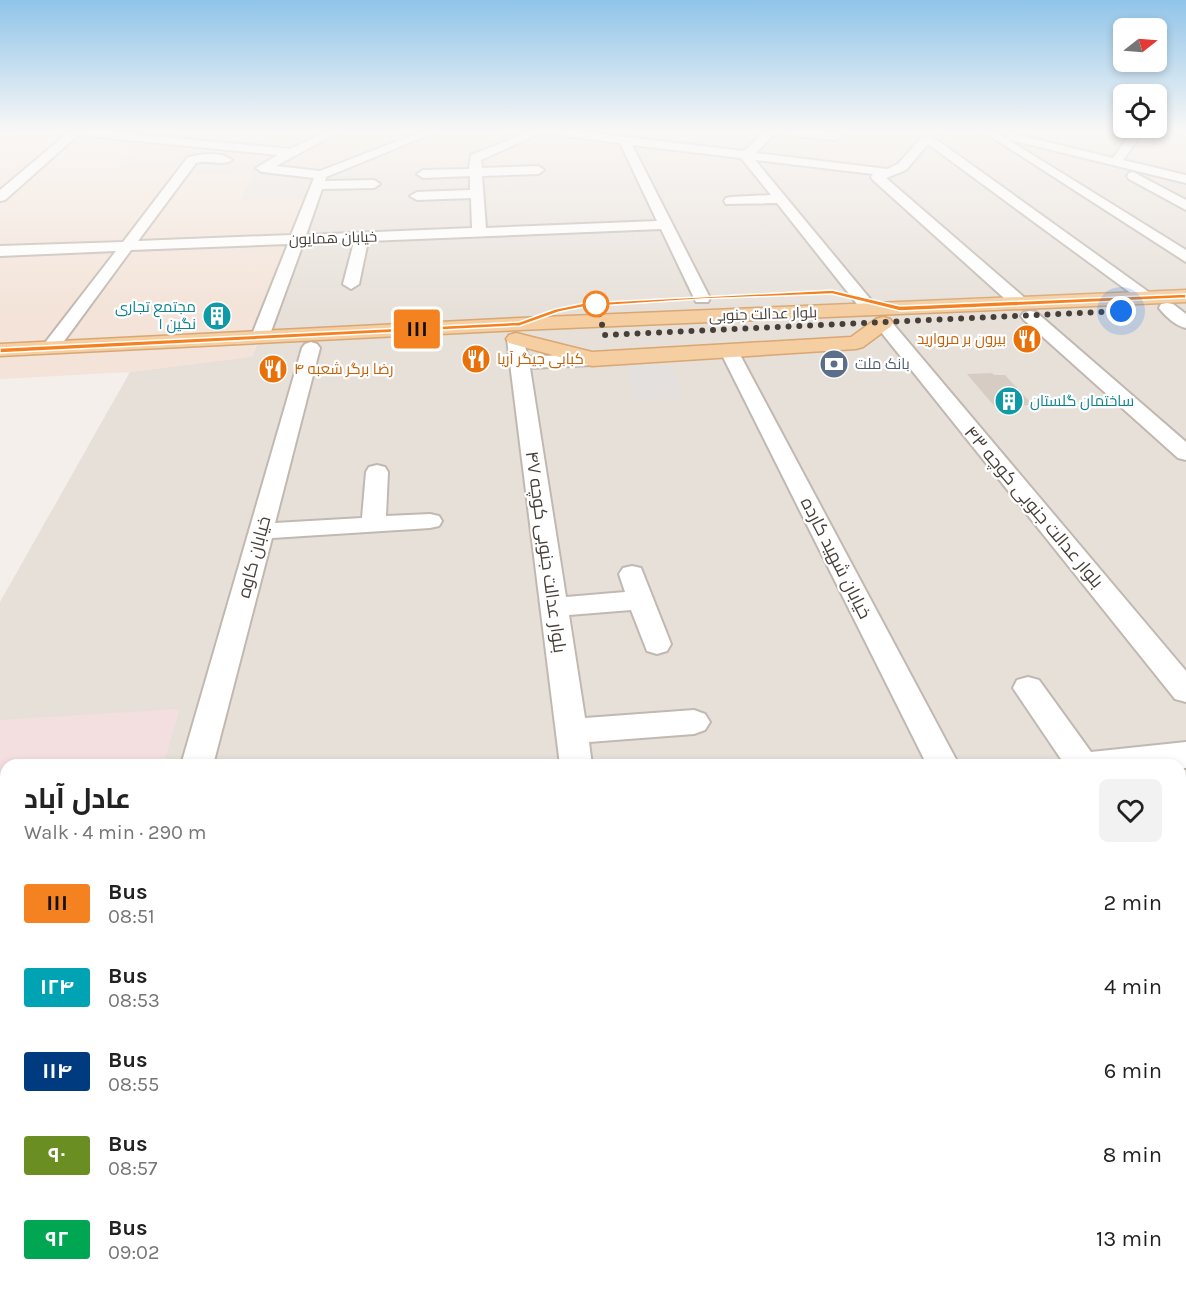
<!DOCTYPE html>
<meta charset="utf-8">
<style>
:root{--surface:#fff;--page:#f2f2f2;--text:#222;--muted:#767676}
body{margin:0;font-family:Karla,Cairo,sans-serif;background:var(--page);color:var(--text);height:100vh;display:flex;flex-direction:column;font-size:22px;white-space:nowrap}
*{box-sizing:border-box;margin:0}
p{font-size:20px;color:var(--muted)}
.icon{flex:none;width:33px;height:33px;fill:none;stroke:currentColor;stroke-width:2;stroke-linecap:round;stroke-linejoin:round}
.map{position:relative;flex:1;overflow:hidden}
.side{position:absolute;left:0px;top:759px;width:1186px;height:534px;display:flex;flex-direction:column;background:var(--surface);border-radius:18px 18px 0 0;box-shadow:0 3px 9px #0003}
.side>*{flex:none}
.badge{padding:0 12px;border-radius:4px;font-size:21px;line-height:39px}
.needle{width:39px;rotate:73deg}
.buttons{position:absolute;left:1113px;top:18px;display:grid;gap:12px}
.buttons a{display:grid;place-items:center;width:54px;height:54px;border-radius:9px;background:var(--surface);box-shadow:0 3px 9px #0003;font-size:30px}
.you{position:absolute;width:30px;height:30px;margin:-15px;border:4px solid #fff;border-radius:50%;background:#1a73e8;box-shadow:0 0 0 9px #1a73e833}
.map>.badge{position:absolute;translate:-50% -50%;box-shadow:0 0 0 3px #fff}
.round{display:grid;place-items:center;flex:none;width:63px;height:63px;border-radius:9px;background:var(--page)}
.head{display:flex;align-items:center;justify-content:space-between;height:102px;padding:0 24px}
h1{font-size:28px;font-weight:700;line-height:45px}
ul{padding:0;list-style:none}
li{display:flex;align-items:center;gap:18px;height:84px;padding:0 24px}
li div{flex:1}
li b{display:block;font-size:22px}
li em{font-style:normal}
li .badge{min-width:66px;font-weight:700;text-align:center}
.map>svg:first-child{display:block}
.residential{fill:#e7e0d9;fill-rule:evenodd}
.commercial{fill:#f3e3d8}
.medical{fill:#f3dfe0}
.parking{fill:#e3e0de}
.building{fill:#d7ccc4}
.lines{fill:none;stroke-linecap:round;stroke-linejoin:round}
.minor-casing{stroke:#c1b8b1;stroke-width:4}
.major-casing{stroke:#d9a773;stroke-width:3}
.minor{fill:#fff;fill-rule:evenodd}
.major{fill:#f5cea2;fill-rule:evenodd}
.line{fill:#f58220;stroke:#fff;stroke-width:1.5}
.walk{stroke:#473f39;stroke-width:6;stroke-dasharray:0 10.8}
.stop-dot{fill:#fff;stroke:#f58220;stroke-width:3}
.labels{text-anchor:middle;stroke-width:4.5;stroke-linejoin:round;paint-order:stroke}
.far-street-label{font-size:15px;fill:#473f39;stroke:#fff}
.far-culture-label{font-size:15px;fill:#0d838f;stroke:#fff;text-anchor:end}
.far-food-label{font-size:15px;fill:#c56008;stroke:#fff;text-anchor:start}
.far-service-label{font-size:15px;fill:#4e5e75;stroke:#fff;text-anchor:start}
.street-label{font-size:18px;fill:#473f39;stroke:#fff}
</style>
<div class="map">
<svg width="1186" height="1293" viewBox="0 0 1186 1293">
<rect width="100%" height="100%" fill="#f4efea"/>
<path class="residential" d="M 17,132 L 1186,132 L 1186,1293 L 0,1293 L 0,602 L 130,372 L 252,356 L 320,200 L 240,201 L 253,174 L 185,175 L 190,168 L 117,170 L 131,151 L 55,144 L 61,138 L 8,139 ZM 6,765 L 1180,765 L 1180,1287 L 6,1287 Z"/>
<path class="commercial" d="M 0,132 L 17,132 L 9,139 L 62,138 L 56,144 L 132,151 L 118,170 L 191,168 L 186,175 L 253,173 L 240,201 L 320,199 L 251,357 L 130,372 L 0,379 Z"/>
<path class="medical" d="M 180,709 L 163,765 L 6,765 L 6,830 L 0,831 L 0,720 Z"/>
<path class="parking" d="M 670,364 L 683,397 L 636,400 L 626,366 Z"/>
<path class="building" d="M 992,373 L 994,375 L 1005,375 L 1033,405 L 995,407 L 967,374 Z"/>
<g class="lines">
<g class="minor-casing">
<path id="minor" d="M 69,132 L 112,132 L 290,149 L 326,132 L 339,132 L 276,166 L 320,171 L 421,132 L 436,132 L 326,177 L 325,181 L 374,180 L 380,184 L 374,188 L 322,189 L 306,235 L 472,228 L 471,198 L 417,200 L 410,196 L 417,192 L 470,190 L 470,176 L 423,178 L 417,174 L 423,170 L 469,169 L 471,155 L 529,132 L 543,132 L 481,160 L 482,168 L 538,166 L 544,170 L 538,174 L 482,176 L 486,228 L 657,221 L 620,143 L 557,135 L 552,132 L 583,132 L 744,151 L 765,132 L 776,132 L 756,153 L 887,169 L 898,164 L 926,132 L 937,132 L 933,137 L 1157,298 L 1155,302 L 1143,302 L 928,144 L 906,170 L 886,178 L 1026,299 L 1028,303 L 1026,307 L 1014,307 L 873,180 L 871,177 L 873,174 L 755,160 L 871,300 L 869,304 L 857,304 L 777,203 L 726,204 L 724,201 L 726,198 L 731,197 L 771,195 L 741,158 L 632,145 L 710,298 L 708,302 L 696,302 L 694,298 L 661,229 L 368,241 L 359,284 L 351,289 L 343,284 L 354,242 L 303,244 L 269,337 L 266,341 L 254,341 L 251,337 L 288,244 L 131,250 L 56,352 L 44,352 L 41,348 L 116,251 L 0,256 L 0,246 L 123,242 L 188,157 C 201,154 221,151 232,160 C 223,167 208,159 196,163 L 138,241 L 291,235 L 314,178 L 262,172 L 256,168 L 278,155 L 78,135 L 5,200 L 0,201 L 0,190 Z
M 781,132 C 797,132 827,127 841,137 L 835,140 L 786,135 Z
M 984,132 L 996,132 L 1006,138 L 1006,134 L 1010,133 L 1113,158 L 1132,132 L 1143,132 L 1123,160 L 1186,175 L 1186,183 L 1007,139 L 1186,250 L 1186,262 Z
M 1173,132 L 1186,132 L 1186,136 L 1174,134 Z
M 1133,172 L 1186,200 L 1186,210 L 1129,179 L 1127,176 L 1129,173 Z
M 1167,303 L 1173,304 L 1186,314 L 1186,328 C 1176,326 1165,316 1159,308 L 1161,304 Z
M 1030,311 L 1036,312 L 1186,442 L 1186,460 L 1178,458 L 1024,320 L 1021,316 L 1024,312 Z
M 883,318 L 889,319 L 1186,671 L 1186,702 L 1175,699 L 877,327 L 874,323 L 877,319 Z
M 516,334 L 522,335 L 528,357 L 592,353 L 599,355 L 601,359 L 599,363 L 592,365 L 530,368 L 566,597 L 625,592 L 619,574 L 623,568 L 632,566 L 641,568 L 671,644 L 667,651 L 657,654 L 647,651 L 631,610 L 569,615 L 585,718 L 694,710 L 705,714 L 710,722 L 705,730 L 694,734 L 589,742 L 592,765 L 560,765 L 507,339 L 510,335 Z
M 311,342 L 317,344 L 320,348 L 275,523 L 362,518 L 366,472 L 369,467 L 377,465 L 385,467 L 388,472 L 386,516 L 430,514 L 439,516 L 442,521 L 439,526 L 430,528 L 272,538 L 213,765 L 181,765 L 302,348 L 305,344 Z
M 729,345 L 736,347 L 738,351 L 959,765 L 927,765 L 720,351 L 722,347 Z
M 1028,677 L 1039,680 L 1091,752 L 1186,742 L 1186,768 L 1180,768 L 1180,765 L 1065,765 L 1013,688 L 1017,680 Z
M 6,858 L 6,902 L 0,904 L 0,860 Z
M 1180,1167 L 1186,1167 L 1186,1270 L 1180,1268 Z
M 6,1254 L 6,1287 L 28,1287 L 25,1293 L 0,1293 L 0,1256 Z
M 146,1287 L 198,1287 L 196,1293 L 144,1293 Z
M 563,1287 L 614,1287 L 612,1293 L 561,1293 Z
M 949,1287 L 1003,1287 L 1005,1293 L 951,1293 Z"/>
</g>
<g class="major-casing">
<path id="major" d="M 1186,290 L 1186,302 L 520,330 L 0,356 L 0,344 L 520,318 Z
M 883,317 L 890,319 L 893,323 L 890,327 L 863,347 L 856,349 L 592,366 L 509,343 L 506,339 L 509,335 L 516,333 L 592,352 L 851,337 L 876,319 Z"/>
</g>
<use href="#minor" class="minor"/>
<use href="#major" class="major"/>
</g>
<linearGradient id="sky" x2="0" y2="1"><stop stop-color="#90c4e9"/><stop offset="0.42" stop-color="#faf8f6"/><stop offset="1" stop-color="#faf8f6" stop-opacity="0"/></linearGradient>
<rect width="1186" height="313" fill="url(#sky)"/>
<path class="line" d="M 832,290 L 900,306 L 1186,294 L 1186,298 L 900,311 L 832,294 L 702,299 L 584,307 L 559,312 L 520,326 L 0,353 L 0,348 L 519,322 L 555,309 L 584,303 Z"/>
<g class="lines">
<path class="walk" d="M 596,304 L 605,335 L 1121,311"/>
</g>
<defs>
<g id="building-disc" transform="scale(1.5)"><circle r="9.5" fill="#0f9aa8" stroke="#fff"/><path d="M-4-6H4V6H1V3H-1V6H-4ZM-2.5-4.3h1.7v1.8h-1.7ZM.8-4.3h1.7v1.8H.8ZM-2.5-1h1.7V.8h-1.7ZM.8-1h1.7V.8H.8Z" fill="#fff"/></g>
<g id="restaurant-disc" transform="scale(1.5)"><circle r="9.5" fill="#e8710a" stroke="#fff"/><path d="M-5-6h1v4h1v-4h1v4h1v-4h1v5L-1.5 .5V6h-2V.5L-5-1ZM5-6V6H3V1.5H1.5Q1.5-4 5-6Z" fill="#fff"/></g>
<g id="bank-disc" transform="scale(1.5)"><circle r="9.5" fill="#5c6f8a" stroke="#fff"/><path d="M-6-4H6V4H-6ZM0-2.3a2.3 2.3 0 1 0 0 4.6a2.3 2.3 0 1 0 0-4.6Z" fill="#fff"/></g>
</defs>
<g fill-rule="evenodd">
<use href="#building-disc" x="217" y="316"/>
<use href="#restaurant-disc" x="1027" y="339"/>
<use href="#restaurant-disc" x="476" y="359"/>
<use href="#bank-disc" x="834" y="364"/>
<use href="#restaurant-disc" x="273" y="369"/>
<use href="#building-disc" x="1009" y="401"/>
</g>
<circle class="stop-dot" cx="596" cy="304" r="12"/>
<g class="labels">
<g class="far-street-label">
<text transform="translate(333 238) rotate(-2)" y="5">خیابان همایون</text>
<text transform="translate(763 314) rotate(-2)" y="5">بلوار عدالت جنوبی</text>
</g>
<g class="far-culture-label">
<text x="196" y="312">مجتمع تجاری<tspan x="196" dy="17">نگین ۱</tspan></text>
<text x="1030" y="406" text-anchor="start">ساختمان گلستان</text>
</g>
<g class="far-food-label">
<text x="1006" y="344" text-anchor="end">بیرون بر مروارید</text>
<text x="497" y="364">کبابی جیگر آریا</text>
<text x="294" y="374">رضا برگر شعبه ۴</text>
</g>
<g class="far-service-label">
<text x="855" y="369">بانک ملت</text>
</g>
<g class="street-label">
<text transform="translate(1034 507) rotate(50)" y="6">بلوار عدالت جنوبی کوچه ۴۳</text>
<text transform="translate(546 552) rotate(82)" y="6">بلوار عدالت جنوبی کوچه ۴۷</text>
<text transform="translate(254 557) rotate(-75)" y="6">خیابان کاوه</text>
<text transform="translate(836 558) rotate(63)" y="6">خیابان شهید کارده</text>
</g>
</g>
</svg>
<div class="buttons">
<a><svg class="needle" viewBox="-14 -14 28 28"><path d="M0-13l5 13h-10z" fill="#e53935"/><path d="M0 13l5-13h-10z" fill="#767676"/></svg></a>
<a><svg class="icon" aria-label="locate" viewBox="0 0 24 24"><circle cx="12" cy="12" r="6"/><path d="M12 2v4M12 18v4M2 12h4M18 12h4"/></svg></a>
</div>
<div class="you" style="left:1121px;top:311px"></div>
<b class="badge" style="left:417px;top:329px;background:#f58220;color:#111">۱۱۱</b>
<section class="side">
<div class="head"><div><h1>عادل آباد</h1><p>Walk · 4 min · 290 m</p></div><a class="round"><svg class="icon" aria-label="heart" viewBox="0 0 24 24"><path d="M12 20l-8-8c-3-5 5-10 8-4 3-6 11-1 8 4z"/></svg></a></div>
<ul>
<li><span class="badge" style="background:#f58220;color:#111">۱۱۱</span><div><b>Bus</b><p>08:51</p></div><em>2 min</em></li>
<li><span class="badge" style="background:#00a3b4;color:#fff">۱۲۴</span><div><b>Bus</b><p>08:53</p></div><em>4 min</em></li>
<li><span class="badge" style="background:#003b80;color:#fff">۱۱۴</span><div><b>Bus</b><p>08:55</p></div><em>6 min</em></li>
<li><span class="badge" style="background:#6b8e23;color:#fff">۹۰</span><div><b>Bus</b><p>08:57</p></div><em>8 min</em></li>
<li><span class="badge" style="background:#00a651;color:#fff">۹۲</span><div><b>Bus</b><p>09:02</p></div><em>13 min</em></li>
</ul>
</section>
</div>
